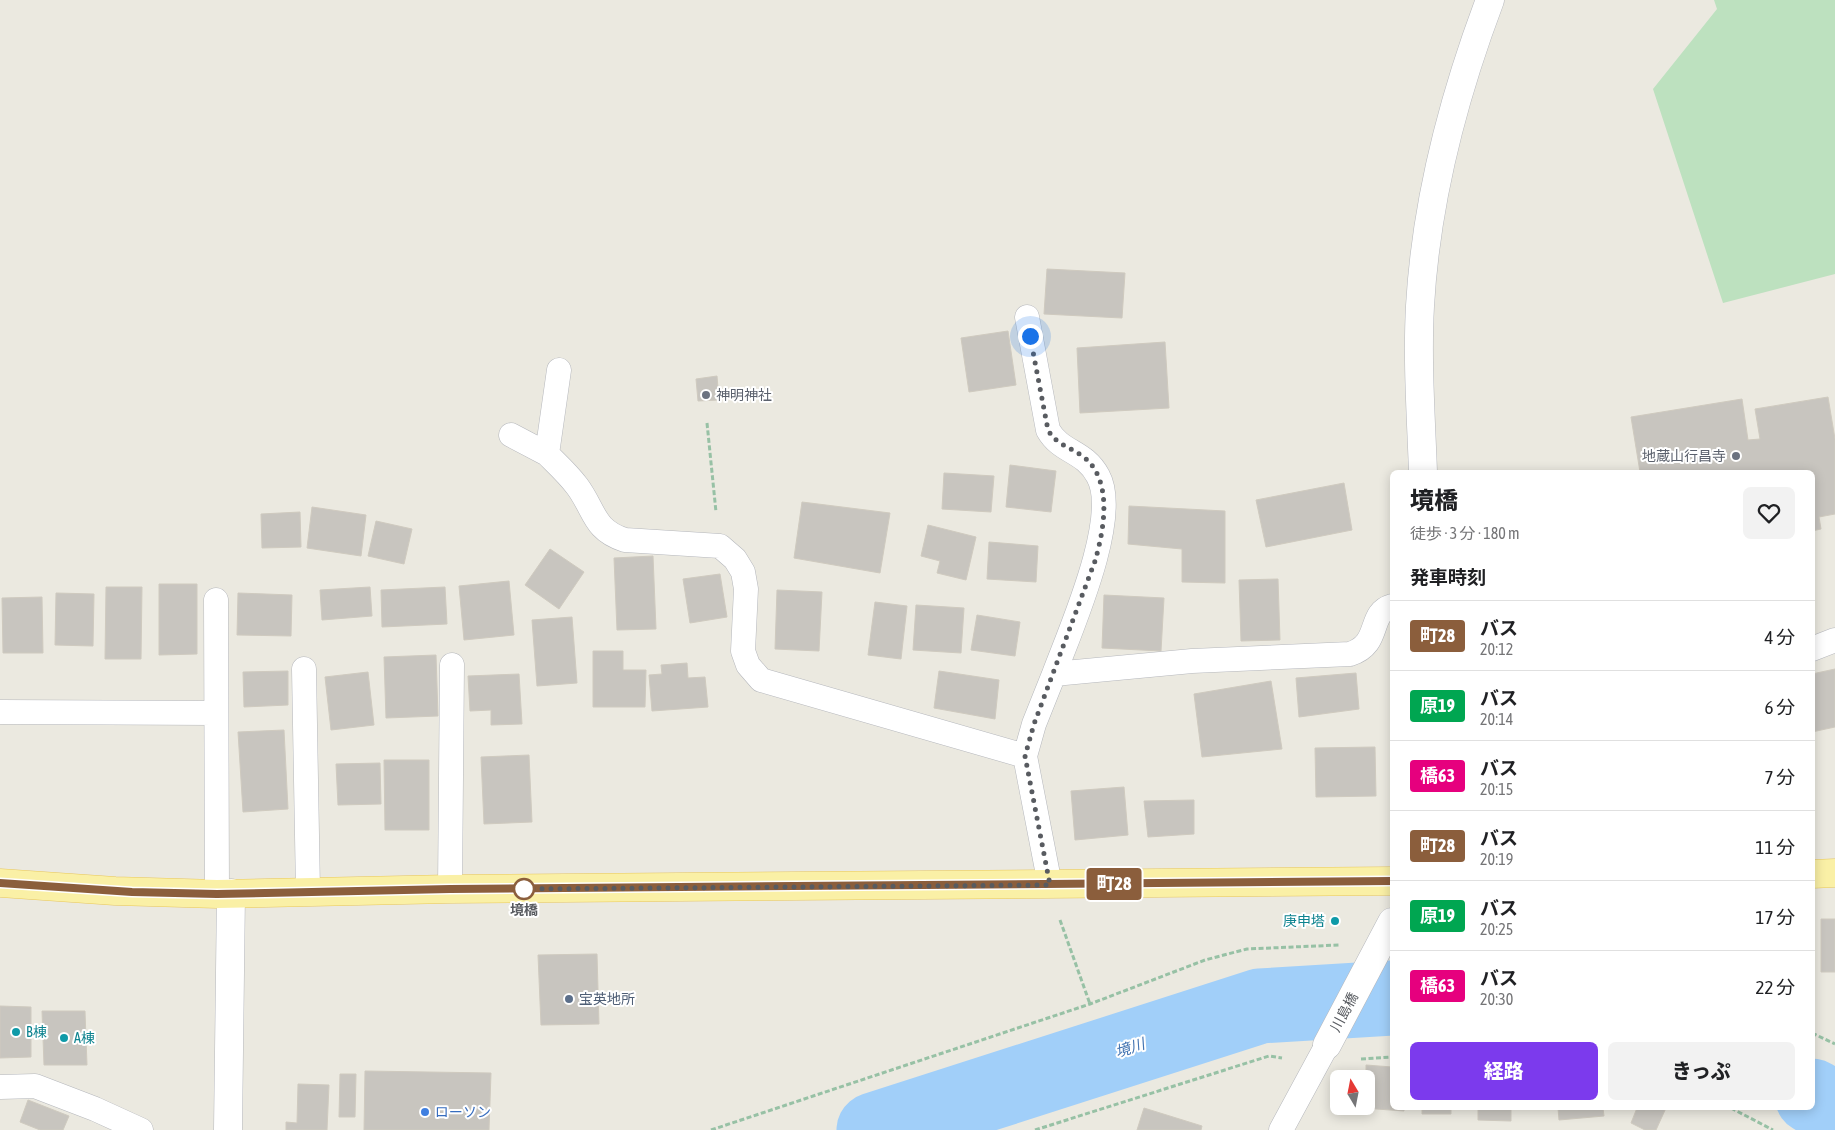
<!DOCTYPE html>
<html lang="ja">
<meta charset="utf-8">
<style>
:root{--surface:#fff;--page:#f2f2f2;--text:#202124;--muted:#757577;--line:#e0e0e0;--accent:#7c3aed}
body{margin:0;font-family:"Asap Condensed","Noto Sans JP",sans-serif;background:var(--page);color:var(--text);height:100vh;display:flex;flex-direction:column;font-size:19px;white-space:nowrap}
*{box-sizing:border-box;margin:0}
p{font-size:16px;color:var(--muted)}
.icon{flex:none;width:28px;height:28px;fill:none;stroke:currentColor;stroke-width:2;stroke-linecap:round;stroke-linejoin:round}
.map{position:relative;flex:1;overflow:hidden}
.sheet{position:absolute;left:1390px;top:470px;width:425px;height:640px;display:flex;flex-direction:column;background:var(--surface);border-radius:8px;box-shadow:0 2px 12px #0003}
.sheet>*{flex:none}
.badge{padding:0 10px;border-radius:4px;font-size:18px;line-height:32px}
.needle{width:32px;rotate:350deg}
.fabs{position:absolute;left:1330px;top:1070px;display:grid;gap:10px}
.fabs a{display:grid;place-items:center;width:45px;height:45px;border-radius:8px;background:var(--surface);box-shadow:0 2px 12px #0003;font-size:25px}
.you{position:absolute;width:25px;height:25px;margin:-12px;border:4px solid #fff;border-radius:50%;background:#1a73e8;box-shadow:0 0 0 8px #1a73e833}
.map>.badge{position:absolute;translate:-50% -50%;box-shadow:0 0 0 2px #fff}
h2{padding:0 20px;font-size:19px;line-height:45px}
.round{display:grid;place-items:center;flex:none;width:52px;height:52px;border-radius:8px;background:var(--page)}
.overview{display:flex;align-items:center;justify-content:space-between;height:85px;padding:0 20px}
h1{font-size:24px;font-weight:800;line-height:38px}
.action{display:flex;gap:10px;margin-top:auto;padding:10px 20px}
.action a{flex:1;height:58px;border-radius:8px;background:var(--accent);color:#fff;font-size:20px;font-weight:800;line-height:58px;text-align:center}
.action a+a{background:var(--page);color:var(--text)}
ul{padding:0;list-style:none}
li{display:flex;align-items:center;gap:15px;height:70px;padding:0 20px;border-top:1px solid var(--line)}
li div{flex:1}
li b{display:block;font-size:19px}
li em{font-style:normal}
li .badge{min-width:55px;font-weight:700;text-align:center}
.map>svg:first-child{display:block}
.green{fill:#bde1bf}
.lines{fill:none;stroke-linecap:round;stroke-linejoin:round}
.river{stroke:#a1cff9;stroke-width:75}
.building{fill:#c8c5bf;stroke:#cfcabf}
.service-casing{stroke:#b5b7bc;stroke-width:25}
.minor-casing{stroke:#b5b7bc;stroke-width:29}
.tertiary-casing{stroke:#b5b7bc;stroke-width:29}
.primary-casing{stroke:#e8c75c;stroke-width:29}
.path{stroke:#97c1a5;stroke-width:3;stroke-dasharray:5 2.5;stroke-linecap:butt}
.service{stroke:#fff;stroke-width:24}
.minor{stroke:#fff;stroke-width:28}
.tertiary{stroke:#fff;stroke-width:28}
.primary{stroke:#faf0a6;stroke-width:28}
.line-casing{stroke:#fff;stroke-width:11}
.line{stroke:#8b5e3c;stroke-width:8}
.walk{stroke:#585b60;stroke-width:5;stroke-dasharray:0 9}
.worship-dot{fill:#6b7280;stroke:#fff;stroke-width:2}
.stop-dot{fill:#fff;stroke:#8b5e3c;stroke-width:2.5}
.culture-dot{fill:#0f9aa8;stroke:#fff;stroke-width:2}
.service-dot{fill:#5c6f8a;stroke:#fff;stroke-width:2}
.shop-dot{fill:#3f7fe0;stroke:#fff;stroke-width:2}
.labels{text-anchor:middle;stroke-width:4;stroke-linejoin:round;paint-order:stroke}
.worship-label{font-size:14px;fill:#5b616d;stroke:#fff;text-anchor:start}
.stop-label{font-size:14px;font-weight:bold;fill:#585b60;stroke:#fff}
.culture-label{font-size:14px;fill:#0d838f;stroke:#fff;text-anchor:start}
.service-label{font-size:14px;fill:#4e5e75;stroke:#fff;text-anchor:start}
.street-label{font-size:14px;fill:#585b60;stroke:#fff}
.shop-label{font-size:14px;fill:#366cbe;stroke:#fff;text-anchor:start}
.water-label{font-size:15px;font-style:italic;fill:#4374b2;stroke:#fff}
</style>
<div class="map">
<svg width="1835" height="1130" viewBox="0 0 1835 1130">
<rect width="100%" height="100%" fill="#ebe9e0"/>
<path class="green" d="M 1714,0 L 1835,0 L 1835,274 L 1723,303 L 1653,89 L 1717,9 Z"/>
<g class="lines">
<path class="river" d="M 1812,1096 L 1835,1110
M 874,1130 L 1260,1006 L 1392,998"/>
</g>
<path class="building" d="M 1047,269 L 1125,273 L 1122,318 L 1044,314 Z
M 1008,331 L 1016,385 L 969,392 L 961,338 Z
M 1165,342 L 1169,408 L 1080,413 L 1077,348 Z
M 717,376 L 719,400 L 698,401 L 696,379 Z
M 1828,397 L 1835,439 L 1835,514 L 1819,517 L 1821,529 L 1812,531 L 1812,472 L 1640,472 L 1631,417 L 1742,399 L 1748,440 L 1760,439 L 1755,409 Z
M 1010,465 L 1056,471 L 1051,512 L 1006,507 Z
M 944,473 L 994,476 L 991,512 L 942,509 Z
M 1344,483 L 1352,530 L 1266,547 L 1256,500 Z
M 802,502 L 890,513 L 880,573 L 794,558 Z
M 1129,506 L 1225,511 L 1225,583 L 1182,582 L 1182,549 L 1128,544 Z
M 312,507 L 366,515 L 361,556 L 307,548 Z
M 300,512 L 301,547 L 262,548 L 261,514 Z
M 376,521 L 412,529 L 404,564 L 368,556 Z
M 928,525 L 976,537 L 966,580 L 937,573 L 940,561 L 921,556 Z
M 989,542 L 1038,546 L 1036,582 L 987,579 Z
M 550,549 L 584,572 L 559,609 L 525,585 Z
M 653,556 L 656,629 L 617,630 L 614,558 Z
M 720,574 L 727,617 L 690,623 L 683,579 Z
M 1278,579 L 1280,640 L 1241,641 L 1239,580 Z
M 509,581 L 514,635 L 464,640 L 459,586 Z
M 159,584 L 197,584 L 197,654 L 159,655 Z
M 106,587 L 142,587 L 141,659 L 105,659 Z
M 370,587 L 372,616 L 322,620 L 320,590 Z
M 445,587 L 447,624 L 382,627 L 381,590 Z
M 777,590 L 822,592 L 819,651 L 775,649 Z
M 56,593 L 94,594 L 93,646 L 55,645 Z
M 238,593 L 292,595 L 291,636 L 237,635 Z
M 1104,595 L 1164,598 L 1161,651 L 1102,648 Z
M 42,597 L 43,653 L 3,653 L 2,598 Z
M 875,602 L 907,606 L 901,659 L 868,655 Z
M 916,605 L 964,608 L 961,653 L 913,650 Z
M 977,615 L 1020,622 L 1015,656 L 971,650 Z
M 572,617 L 577,683 L 537,686 L 532,620 Z
M 593,651 L 623,651 L 623,670 L 646,670 L 645,707 L 593,707 Z
M 436,655 L 438,716 L 386,718 L 384,657 Z
M 687,663 L 688,678 L 705,677 L 708,707 L 652,711 L 649,675 L 662,674 L 661,665 Z
M 1835,669 L 1835,727 L 1812,732 L 1812,674 Z
M 288,671 L 288,705 L 244,707 L 243,672 Z
M 939,671 L 999,680 L 995,719 L 934,708 Z
M 368,672 L 374,725 L 331,730 L 325,677 Z
M 1356,673 L 1359,709 L 1299,717 L 1296,678 Z
M 519,674 L 522,724 L 491,725 L 491,710 L 470,711 L 468,676 Z
M 1271,681 L 1282,749 L 1202,757 L 1194,694 Z
M 284,730 L 288,809 L 243,812 L 238,732 Z
M 1375,747 L 1376,796 L 1316,797 L 1315,748 Z
M 529,755 L 532,822 L 484,824 L 481,757 Z
M 384,760 L 429,760 L 429,830 L 385,830 Z
M 380,763 L 381,804 L 338,805 L 336,764 Z
M 1124,787 L 1128,835 L 1075,840 L 1071,791 Z
M 1194,800 L 1194,834 L 1148,837 L 1144,801 Z
M 1821,919 L 1835,919 L 1835,972 L 1821,972 Z
M 597,954 L 599,1024 L 541,1025 L 538,955 Z
M 0,1006 L 31,1007 L 31,1057 L 0,1058 Z
M 42,1011 L 85,1011 L 87,1065 L 44,1065 Z
M 1366,1065 L 1392,1067 L 1392,1108 L 1404,1108 L 1404,1111 L 1363,1108 L 1366,1106 Z
M 365,1071 L 491,1073 L 489,1130 L 364,1130 Z
M 340,1074 L 356,1074 L 355,1117 L 339,1117 Z
M 298,1084 L 329,1085 L 327,1130 L 286,1130 L 286,1122 L 297,1123 Z
M 28,1100 L 69,1116 L 63,1130 L 40,1130 L 20,1122 Z
M 1144,1108 L 1202,1126 L 1201,1130 L 1137,1130 Z
M 1422,1108 L 1451,1108 L 1451,1114 L 1422,1114 Z
M 1478,1108 L 1511,1108 L 1511,1121 L 1478,1120 Z
M 1558,1108 L 1603,1108 L 1604,1116 L 1559,1120 Z
M 1637,1108 L 1666,1108 L 1656,1130 L 1645,1130 L 1631,1123 Z"/>
<g class="lines">
<g class="service-casing">
<path id="service" d="M 1027,317 L 1048,430 C 1061,453 1084,450 1098,476 C 1121,517 1070,631 1054,674
M 559,370 L 547,454 C 557,464 568,474 577,486 C 595,510 593,530 625,540 L 720,546 L 735,559 L 743,572 L 746,589 L 743,651 L 748,665 L 761,680 L 1025,756
M 511,435 L 547,454
M 216,600 L 217,894
M 1812,649 L 1835,640
M 304,669 L 308,891
M 0,712 L 216,713
M 1050,885 L 1025,756 L 1034,724 L 1054,674 L 1192,661 L 1350,654 C 1382,644 1367,613 1392,606
M 450,889 L 452,665
M 0,1087 L 35,1086 L 95,1109 L 141,1130
M 1281,1130 L 1327,1045"/>
</g>
<g class="minor-casing">
<path id="minor" d="M 1327,1045 L 1392,922
M 228,1130 L 231,893"/>
</g>
<g class="tertiary-casing">
<path id="tertiary" d="M 1423,472 C 1421,417 1417,361 1420,306 C 1426,201 1453,98 1490,0"/>
</g>
<g class="primary-casing">
<path id="primary" d="M 1812,874 L 1835,873
M 0,883 L 115,891 L 217,894 L 450,889 L 1392,881"/>
</g>
<path class="path" d="M 707,423 L 716,512
M 1060,920 L 1090,1004
M 1812,1033 L 1835,1044
M 1361,1059 L 1392,1057
M 1731,1108 L 1773,1130
M 711,1130 L 1090,1004 L 1205,960 L 1247,949 L 1339,945
M 1035,1130 L 1269,1056 L 1282,1058"/>
<use href="#service" class="service"/>
<use href="#minor" class="minor"/>
<use href="#tertiary" class="tertiary"/>
<use href="#primary" class="primary"/>
</g>
<g class="lines">
<g class="line-casing">
<path id="line" d="M 0,883 L 132,892 L 217,894 L 450,889 L 1392,881"/>
</g>
<use href="#line" class="line"/>
<path class="walk" d="M 524,889 L 1050,885 L 1025,756 L 1034,724 L 1095,561 C 1104,530 1113,482 1085,458 C 1072,447 1057,446 1048,430 L 1030,336"/>
</g>
<g class="worship-dot">
<circle cx="706" cy="395" r="5"/>
<circle cx="1736" cy="456" r="5"/>
</g>
<circle class="stop-dot" cx="524" cy="889" r="10"/>
<g class="culture-dot">
<circle cx="1335" cy="921" r="5"/>
<circle cx="16" cy="1032" r="5"/>
<circle cx="64" cy="1038" r="5"/>
</g>
<circle class="service-dot" cx="569" cy="999" r="5"/>
<circle class="shop-dot" cx="425" cy="1112" r="5"/>
<g class="labels">
<g class="worship-label">
<text x="716" y="400">神明神社</text>
<text x="1726" y="461" text-anchor="end">地蔵山行昌寺</text>
</g>
<g class="stop-label">
<text x="524" y="915">境橋</text>
</g>
<g class="culture-label">
<text x="1325" y="926" text-anchor="end">庚申塔</text>
<text x="26" y="1037">B棟</text>
<text x="74" y="1043">A棟</text>
</g>
<g class="service-label">
<text x="579" y="1004">宝英地所</text>
</g>
<g class="street-label">
<text transform="translate(1344 1012) rotate(-62)" y="5">川島橋</text>
</g>
<g class="shop-label">
<text x="435" y="1117">ローソン</text>
</g>
<g class="water-label">
<text transform="translate(1130 1048) rotate(-18)" y="5">境川</text>
</g>
</g>
</svg>
<div class="fabs">
<a><svg class="needle" viewBox="-14 -14 28 28"><path d="M0-13l5 13h-10z" fill="#e53935"/><path d="M0 13l5-13h-10z" fill="#757577"/></svg></a>
</div>
<div class="you" style="left:1030px;top:336px"></div>
<b class="badge" style="left:1114px;top:884px;background:#8b5e3c;color:#fff">町28</b>
<section class="sheet">
<div class="overview"><div><h1>境橋</h1><p>徒歩 · 3 分 · 180 m</p></div><a class="round"><svg class="icon" aria-label="heart" viewBox="0 0 24 24"><path d="M12 20l-8-8c-3-5 5-10 8-4 3-6 11-1 8 4z"/></svg></a></div>
<h2>発車時刻</h2>
<ul>
<li><span class="badge" style="background:#8b5e3c;color:#fff">町28</span><div><b>バス</b><p>20:12</p></div><em>4 分</em></li>
<li><span class="badge" style="background:#00a651;color:#fff">原19</span><div><b>バス</b><p>20:14</p></div><em>6 分</em></li>
<li><span class="badge" style="background:#e6007e;color:#fff">橋63</span><div><b>バス</b><p>20:15</p></div><em>7 分</em></li>
<li><span class="badge" style="background:#8b5e3c;color:#fff">町28</span><div><b>バス</b><p>20:19</p></div><em>11 分</em></li>
<li><span class="badge" style="background:#00a651;color:#fff">原19</span><div><b>バス</b><p>20:25</p></div><em>17 分</em></li>
<li><span class="badge" style="background:#e6007e;color:#fff">橋63</span><div><b>バス</b><p>20:30</p></div><em>22 分</em></li>
</ul>
<div class="action"><a>経路</a><a>きっぷ</a></div>
</section>
</div>
